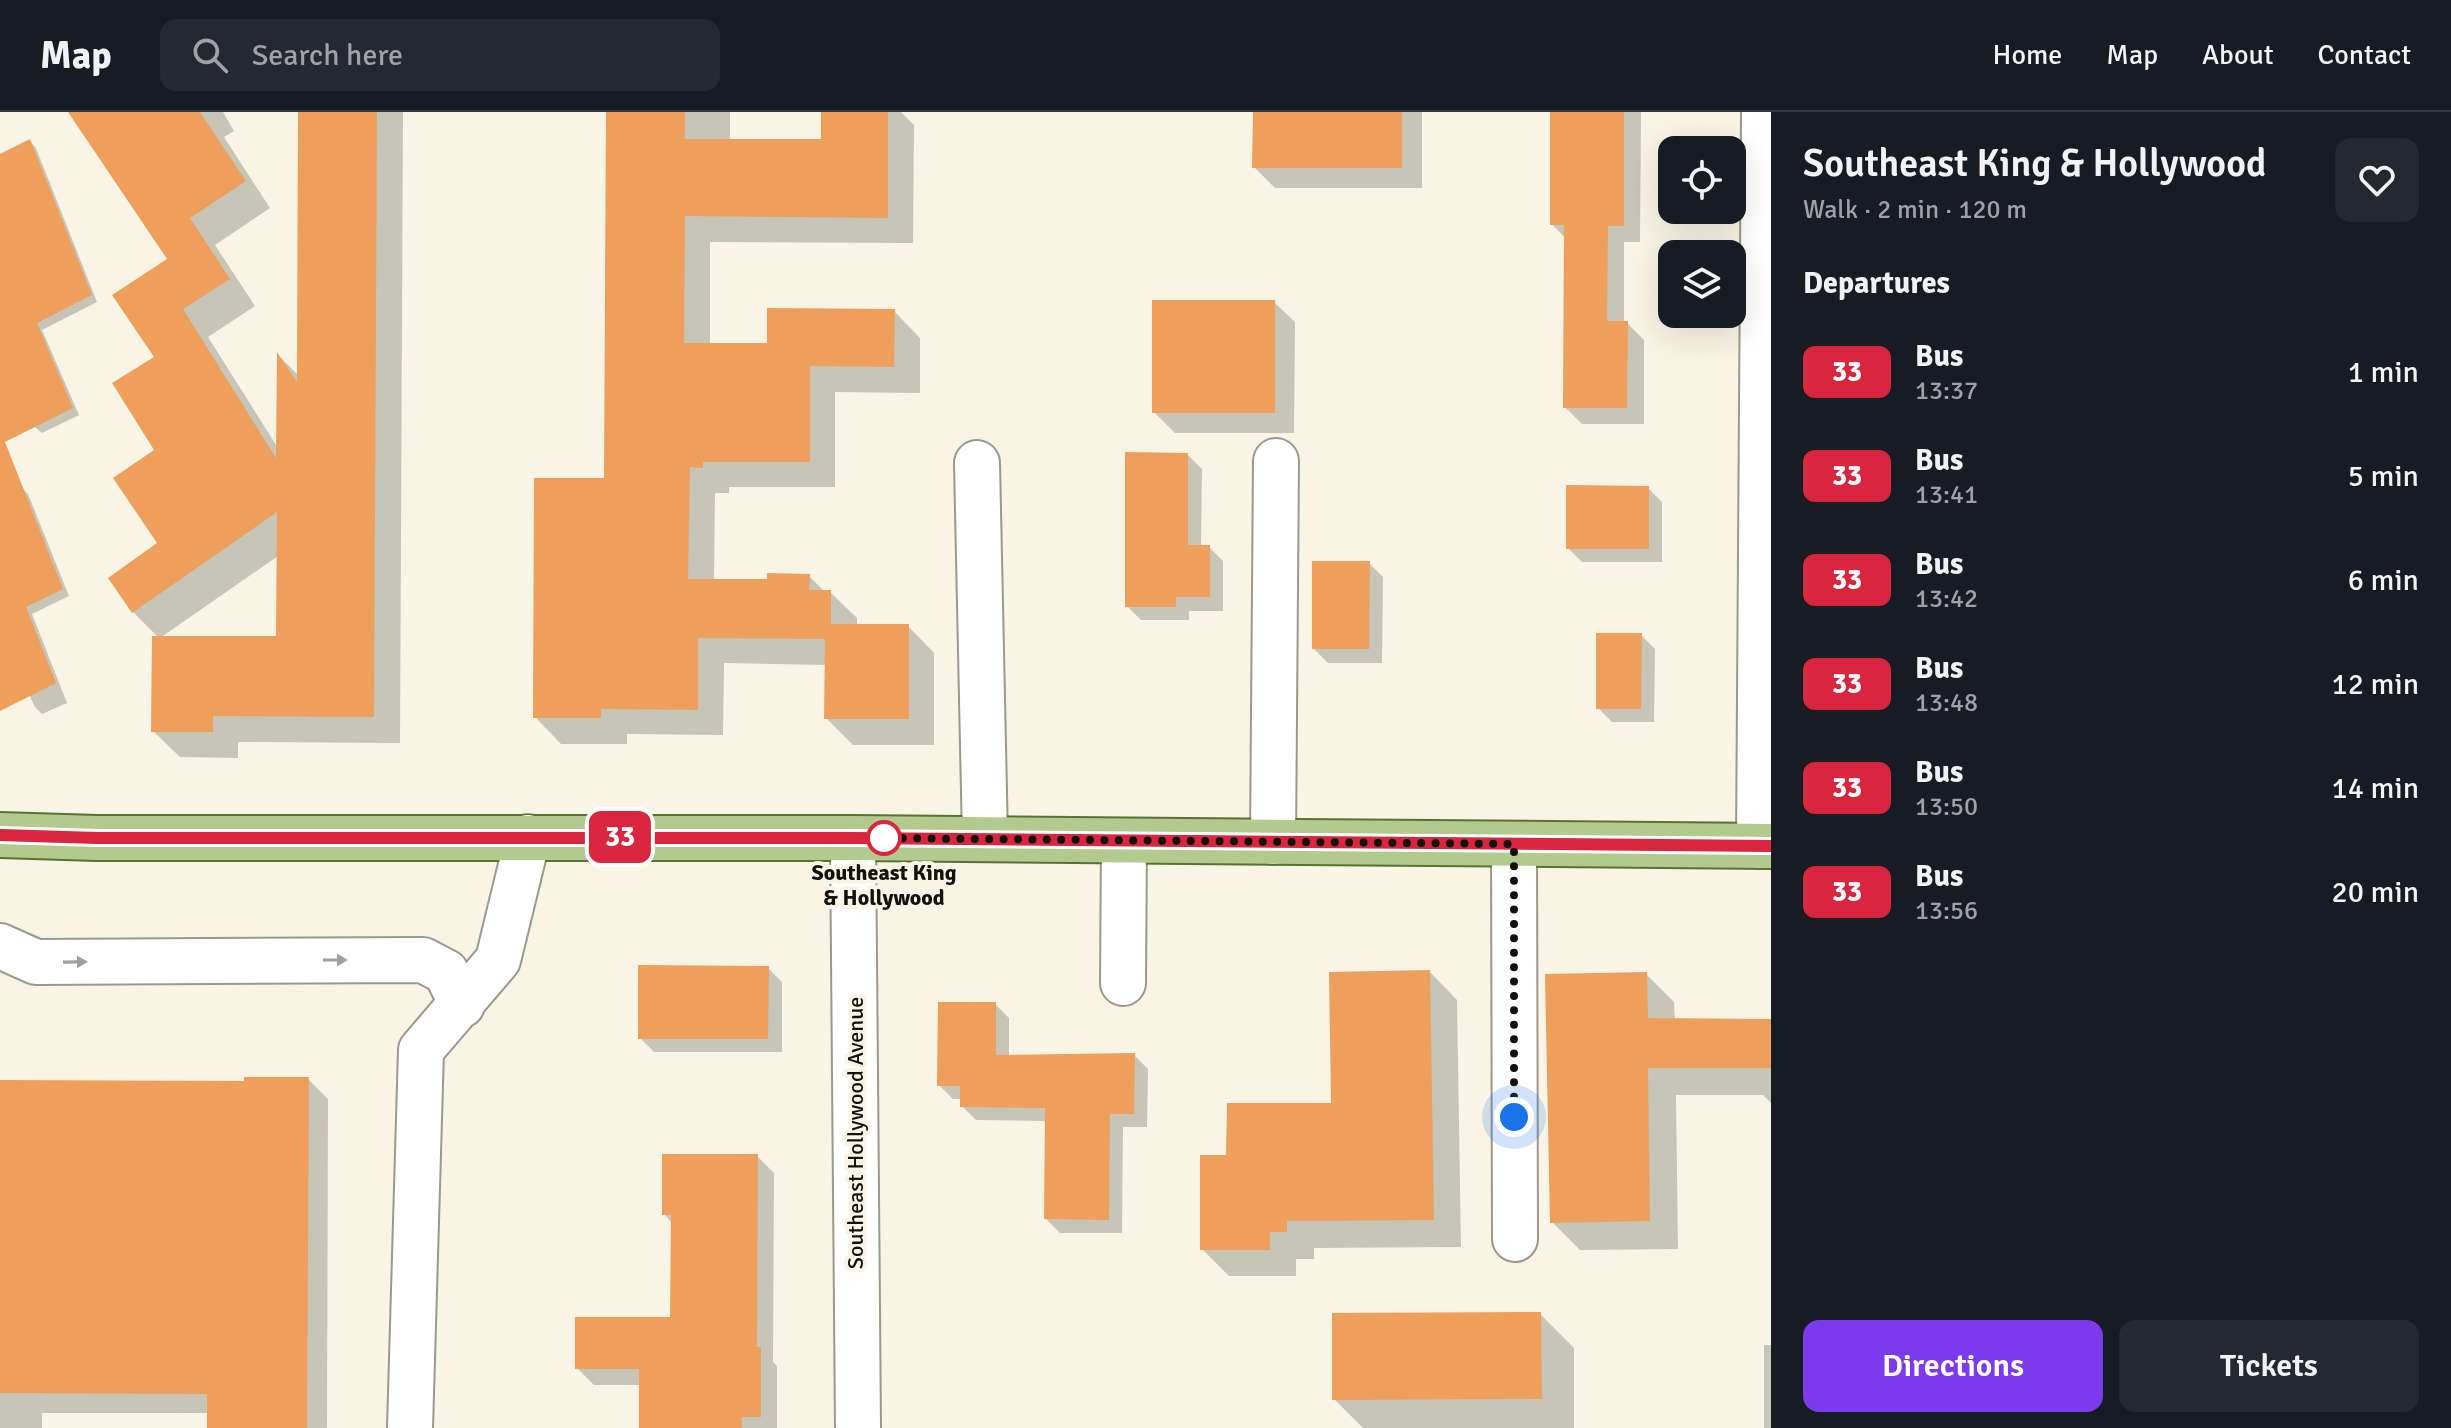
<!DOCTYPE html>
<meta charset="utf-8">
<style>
:root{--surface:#171b24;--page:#242831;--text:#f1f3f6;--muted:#9ea1a6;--line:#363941;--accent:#7c3aed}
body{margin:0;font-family:Signika,sans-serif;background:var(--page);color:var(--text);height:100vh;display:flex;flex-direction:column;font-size:30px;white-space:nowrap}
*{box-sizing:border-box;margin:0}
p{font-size:26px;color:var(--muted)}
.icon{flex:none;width:44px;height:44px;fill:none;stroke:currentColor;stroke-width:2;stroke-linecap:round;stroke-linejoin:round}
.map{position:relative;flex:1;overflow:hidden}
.sheet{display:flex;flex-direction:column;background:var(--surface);width:680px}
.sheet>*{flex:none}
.badge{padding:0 16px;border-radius:12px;font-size:28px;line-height:52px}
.buttons{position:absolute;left:1658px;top:24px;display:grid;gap:16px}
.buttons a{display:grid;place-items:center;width:88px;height:88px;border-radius:16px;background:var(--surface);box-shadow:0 8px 32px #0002;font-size:40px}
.you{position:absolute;width:40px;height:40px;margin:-20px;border:6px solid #fff;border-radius:50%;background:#1a73e8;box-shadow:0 0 0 12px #1a73e833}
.map>.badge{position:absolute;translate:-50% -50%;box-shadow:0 0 0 4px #fff}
h2{padding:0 32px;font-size:30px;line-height:72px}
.round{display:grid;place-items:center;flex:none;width:84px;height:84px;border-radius:16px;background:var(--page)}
.head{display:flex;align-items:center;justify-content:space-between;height:136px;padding:0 32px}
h1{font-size:38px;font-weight:600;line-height:60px}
.primary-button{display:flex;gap:16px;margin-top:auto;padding:16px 32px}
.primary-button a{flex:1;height:92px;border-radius:16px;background:var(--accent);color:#fff;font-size:32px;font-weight:600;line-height:92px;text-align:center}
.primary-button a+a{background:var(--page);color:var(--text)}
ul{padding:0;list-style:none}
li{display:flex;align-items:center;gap:24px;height:104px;padding:0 32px}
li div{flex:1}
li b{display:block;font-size:30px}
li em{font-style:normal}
li .badge{min-width:88px;font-weight:700;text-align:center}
header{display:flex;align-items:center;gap:48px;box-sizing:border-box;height:112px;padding:0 40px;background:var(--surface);border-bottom:2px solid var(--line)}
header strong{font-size:38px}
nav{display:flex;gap:44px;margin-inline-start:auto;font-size:28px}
.search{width:560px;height:72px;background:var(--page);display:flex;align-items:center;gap:20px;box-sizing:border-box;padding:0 28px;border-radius:16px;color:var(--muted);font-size:30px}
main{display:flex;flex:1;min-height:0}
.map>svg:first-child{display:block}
.shadow{fill:#0003;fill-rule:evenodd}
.building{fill:#ef9f5c}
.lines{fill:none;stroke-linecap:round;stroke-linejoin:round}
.minor-casing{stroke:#9c988a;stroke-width:48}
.major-casing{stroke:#5a7230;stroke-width:48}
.minor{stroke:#fff;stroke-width:44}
.major{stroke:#b3ca8f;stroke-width:44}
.oneway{fill:#a0a09e}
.line-casing{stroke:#fff;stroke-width:18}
.line{stroke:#d7263d;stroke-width:12}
.walk{stroke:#12110c;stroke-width:8;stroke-dasharray:0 14.4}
.stop-dot{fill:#fff;stroke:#d7263d;stroke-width:4}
.labels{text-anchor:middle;stroke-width:8;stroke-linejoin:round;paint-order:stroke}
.stop-label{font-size:22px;font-weight:bold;fill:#12110c;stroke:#f9f5e6}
.street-label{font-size:22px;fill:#12110c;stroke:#f9f5e6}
</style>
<header>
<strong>Map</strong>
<div class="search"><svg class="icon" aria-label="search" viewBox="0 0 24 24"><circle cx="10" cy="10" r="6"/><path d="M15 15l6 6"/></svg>Search here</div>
<nav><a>Home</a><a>Map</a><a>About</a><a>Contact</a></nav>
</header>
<main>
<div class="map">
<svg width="1771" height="1316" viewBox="0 0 1771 1316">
<rect width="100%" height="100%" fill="#f9f5e6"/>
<path class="shadow" d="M 115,0 L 223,0 L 234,19 L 224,25 L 270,96 L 215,133 L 255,194 L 208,225 L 278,336 L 279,244 L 299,264 L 300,0 L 403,0 L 400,631 L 238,630 L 238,646 L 180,645 L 153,619 L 159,526 L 133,500 L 160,432 L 156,246 L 170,147 ZM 278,444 L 278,526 L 160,526 Z
M 608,0 L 730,0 L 730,29 L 823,29 L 823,0 L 901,0 L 914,13 L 913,131 L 710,130 L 710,233 L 769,233 L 894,199 L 920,226 L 920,281 L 835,280 L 835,375 L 729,375 L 729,381 L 715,381 L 714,469 L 769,469 L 809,464 L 825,480 L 830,480 L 857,506 L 857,514 L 908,514 L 934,541 L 934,633 L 853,633 L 826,606 L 827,553 L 724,551 L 723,623 L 627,622 L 627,632 L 561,632 L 535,605 L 606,368 Z
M 1255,0 L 1422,0 L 1422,76 L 1275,76 L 1254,55 Z
M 1552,0 L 1641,0 L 1640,130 L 1624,130 L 1624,211 L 1627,211 L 1644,228 L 1644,312 L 1582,312 L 1565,295 L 1566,127 L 1552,112 Z
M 30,29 L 36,36 L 97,190 L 42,218 L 79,303 L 42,321 L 35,315 L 0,243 L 0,44 Z
M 1274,190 L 1295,210 L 1294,321 L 1175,321 L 1154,300 Z
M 1188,343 L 1202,357 L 1201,435 L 1209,435 L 1223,449 L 1223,499 L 1189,499 L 1189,508 L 1141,508 L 1127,494 Z
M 22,376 L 28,382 L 69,484 L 32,502 L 67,591 L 42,602 L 35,595 L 0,523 L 0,386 Z
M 1648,376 L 1662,390 L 1662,450 L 1582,450 L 1568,436 Z
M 1369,451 L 1383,465 L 1382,551 L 1328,551 L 1314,537 Z
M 1641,523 L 1655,537 L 1654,610 L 1612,610 L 1598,596 Z
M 768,856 L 782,870 L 782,940 L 654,940 L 640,926 Z
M 1430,860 L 1457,888 L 1461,1135 L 1314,1136 L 1314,1147 L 1296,1147 L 1296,1164 L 1229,1164 L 1202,1137 L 1228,1045 L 1333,993 Z
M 1646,862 L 1674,890 L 1675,908 L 1771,909 L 1771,991 L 1763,983 L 1676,983 L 1678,1137 L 1580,1138 L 1552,1110 Z
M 995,892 L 1009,906 L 1009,945 L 1134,943 L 1148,957 L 1147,1015 L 1123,1015 L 1122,1121 L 1060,1121 L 1046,1107 L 1047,1009 L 976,1008 L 962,994 L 962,987 L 953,987 L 939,973 Z
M 308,967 L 328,987 L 327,1316 L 209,1316 L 209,1301 L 42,1301 L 42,1316 L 0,1316 L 0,970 L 246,971 Z
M 757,1044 L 774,1061 L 773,1250 L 777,1254 L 777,1316 L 641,1316 L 641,1273 L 594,1273 L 577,1256 L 672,1207 L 673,1112 L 664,1102 Z
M 1540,1202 L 1574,1236 L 1574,1316 L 1363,1316 L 1334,1287 Z
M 1764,1233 L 1771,1233 L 1771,1316 L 1764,1316 Z"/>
<path class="building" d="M 68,0 L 200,0 L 246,69 L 190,106 L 230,167 L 183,197 L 276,346 L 277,240 L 297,270 L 298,0 L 377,0 L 374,605 L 213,604 L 213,620 L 151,620 L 152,524 L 276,524 L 277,400 L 132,501 L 108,466 L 157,431 L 113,366 L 154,338 L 112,271 L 154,245 L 112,183 L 167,147 Z
M 606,0 L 685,0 L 685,27 L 821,27 L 821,0 L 888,0 L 888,106 L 685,104 L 684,231 L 767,231 L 767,196 L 895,197 L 894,255 L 810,254 L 810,350 L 703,350 L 703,356 L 690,355 L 688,467 L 767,467 L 767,461 L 810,462 L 809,478 L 831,478 L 831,512 L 909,512 L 909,607 L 824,607 L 825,527 L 698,526 L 698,598 L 601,597 L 601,606 L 533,606 L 534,366 L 604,366 Z
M 1253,0 L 1402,0 L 1402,56 L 1252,56 Z
M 1550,0 L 1624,0 L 1624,114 L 1608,114 L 1607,209 L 1628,209 L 1627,296 L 1563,296 L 1564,113 L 1550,113 Z
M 30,27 L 92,183 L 37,211 L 73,296 L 5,330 L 63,477 L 26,495 L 56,571 L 0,599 L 0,42 Z
M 1152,188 L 1275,188 L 1275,301 L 1152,301 Z
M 1125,340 L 1188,341 L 1188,433 L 1210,433 L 1210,485 L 1176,485 L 1176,495 L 1125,495 Z
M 1566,373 L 1649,374 L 1649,437 L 1566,437 Z
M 1312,449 L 1370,449 L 1369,537 L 1312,537 Z
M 1596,521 L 1642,521 L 1641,597 L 1596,597 Z
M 638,853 L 769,854 L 768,927 L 638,927 Z
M 1430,858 L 1434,1108 L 1287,1109 L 1287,1120 L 1270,1120 L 1270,1138 L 1200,1138 L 1200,1043 L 1226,1043 L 1227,991 L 1331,991 L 1329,860 Z
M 1647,860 L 1648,906 L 1771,907 L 1771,956 L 1648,956 L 1650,1109 L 1550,1111 L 1545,862 Z
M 938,890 L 996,890 L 996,943 L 1135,941 L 1134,1002 L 1110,1002 L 1109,1108 L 1044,1107 L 1045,996 L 960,995 L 960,974 L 937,974 Z
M 244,965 L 309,965 L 307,1316 L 207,1316 L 207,1282 L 0,1281 L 0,968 L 244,969 Z
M 662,1042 L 758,1042 L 757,1235 L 761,1235 L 761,1305 L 742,1305 L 742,1316 L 639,1316 L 639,1257 L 575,1257 L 575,1205 L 670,1205 L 671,1103 L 662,1103 Z
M 1541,1200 L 1542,1287 L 1332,1288 L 1332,1201 Z"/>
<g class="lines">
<g class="minor-casing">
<path id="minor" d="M 977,351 L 985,727
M 853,726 L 858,1316
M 1273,730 L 1276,349
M 1514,732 L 1515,1127
M 1759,734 L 1764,0
M 0,834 L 36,850 L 423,848 L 446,860 L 462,893
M 1123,871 L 1124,729
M 410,1316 L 421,938 L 498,848 L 528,725"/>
</g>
<g class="major-casing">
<path id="major" d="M 0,723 L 97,726 L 853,726 L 1771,734"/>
</g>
<use href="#minor" class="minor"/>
<use href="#major" class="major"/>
</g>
<defs><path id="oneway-solid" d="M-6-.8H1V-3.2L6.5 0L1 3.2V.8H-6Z" transform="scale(2)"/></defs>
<g class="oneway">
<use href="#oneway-solid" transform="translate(335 848)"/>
<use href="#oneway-solid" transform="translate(75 850) rotate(-1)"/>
</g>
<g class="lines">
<g class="line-casing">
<path id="line" d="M 0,723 L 97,726 L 853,726 L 1771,734"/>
</g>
<use href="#line" class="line"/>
<path class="walk" d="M 884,726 L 879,726 L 1514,732 L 1514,1005"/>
</g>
<circle class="stop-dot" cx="884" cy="726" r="16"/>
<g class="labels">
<g class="stop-label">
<text x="884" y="768">Southeast King<tspan x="884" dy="25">&amp; Hollywood</tspan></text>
</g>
<g class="street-label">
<text transform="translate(855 1021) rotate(-90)" y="8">Southeast Hollywood Avenue</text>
</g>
</g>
</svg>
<div class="buttons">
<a><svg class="icon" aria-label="locate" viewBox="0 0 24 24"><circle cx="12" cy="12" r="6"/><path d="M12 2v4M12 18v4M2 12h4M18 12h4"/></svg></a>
<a><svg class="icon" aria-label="layers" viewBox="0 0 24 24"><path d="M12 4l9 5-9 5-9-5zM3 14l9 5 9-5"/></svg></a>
</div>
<div class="you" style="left:1514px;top:1005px"></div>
<b class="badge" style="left:620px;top:725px;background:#d7263d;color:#fff">33</b>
</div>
<section class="sheet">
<div class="head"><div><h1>Southeast King &amp; Hollywood</h1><p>Walk · 2 min · 120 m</p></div><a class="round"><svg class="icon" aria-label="heart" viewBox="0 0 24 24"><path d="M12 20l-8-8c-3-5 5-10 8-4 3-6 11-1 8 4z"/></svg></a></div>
<h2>Departures</h2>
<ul>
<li><span class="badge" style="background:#d7263d;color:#fff">33</span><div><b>Bus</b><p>13:37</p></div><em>1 min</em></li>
<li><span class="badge" style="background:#d7263d;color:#fff">33</span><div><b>Bus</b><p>13:41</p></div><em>5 min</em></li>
<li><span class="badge" style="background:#d7263d;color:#fff">33</span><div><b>Bus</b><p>13:42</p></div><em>6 min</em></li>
<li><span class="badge" style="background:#d7263d;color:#fff">33</span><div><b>Bus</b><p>13:48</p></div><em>12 min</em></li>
<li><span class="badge" style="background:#d7263d;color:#fff">33</span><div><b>Bus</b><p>13:50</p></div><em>14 min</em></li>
<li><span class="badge" style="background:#d7263d;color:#fff">33</span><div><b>Bus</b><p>13:56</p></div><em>20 min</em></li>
</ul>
<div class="primary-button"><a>Directions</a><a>Tickets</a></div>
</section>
</main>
